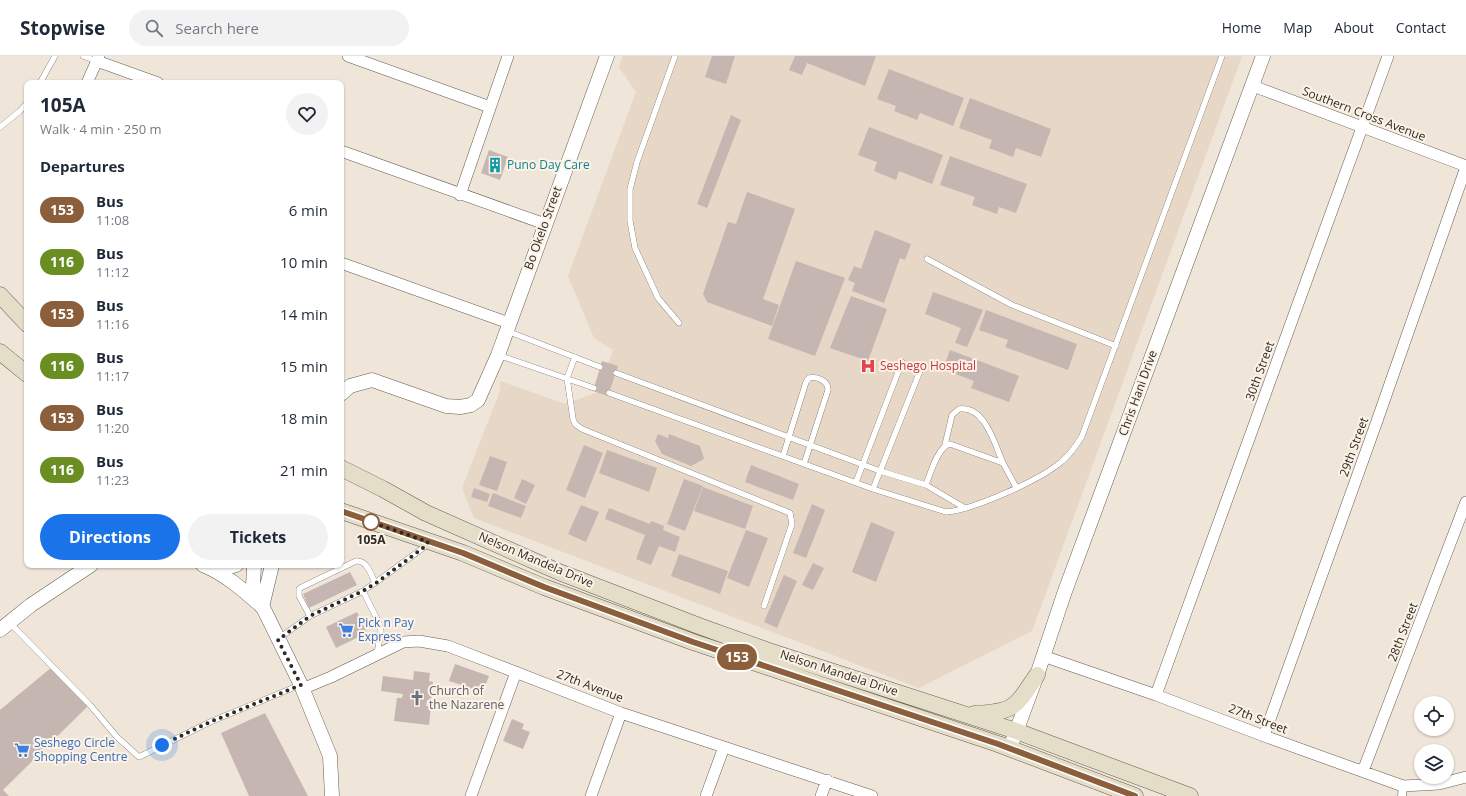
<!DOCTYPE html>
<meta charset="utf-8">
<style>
:root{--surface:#fff;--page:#f2f2f3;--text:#1f2937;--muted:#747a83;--line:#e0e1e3;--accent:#1a73e8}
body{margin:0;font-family:"Open Sans",sans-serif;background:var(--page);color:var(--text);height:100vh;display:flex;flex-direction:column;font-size:15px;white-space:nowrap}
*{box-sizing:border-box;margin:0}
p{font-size:13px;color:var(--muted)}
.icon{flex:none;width:22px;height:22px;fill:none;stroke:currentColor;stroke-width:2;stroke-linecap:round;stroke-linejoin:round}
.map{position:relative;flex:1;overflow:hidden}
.drawer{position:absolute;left:24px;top:24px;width:320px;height:488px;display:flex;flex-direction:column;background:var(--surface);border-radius:8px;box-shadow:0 1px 3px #0004}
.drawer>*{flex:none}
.badge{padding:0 8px;border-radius:13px;font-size:14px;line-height:26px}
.controls{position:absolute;left:1414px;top:640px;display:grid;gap:8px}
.controls a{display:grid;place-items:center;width:40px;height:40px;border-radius:50%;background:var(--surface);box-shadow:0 1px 3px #0004;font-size:20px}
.you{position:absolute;width:20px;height:20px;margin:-10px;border:3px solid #fff;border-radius:50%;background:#1a73e8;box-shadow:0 0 0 6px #1a73e833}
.map>.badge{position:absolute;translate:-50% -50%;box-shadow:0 0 0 2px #fff}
h2{padding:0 16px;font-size:15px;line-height:36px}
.round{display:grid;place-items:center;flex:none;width:42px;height:42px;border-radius:21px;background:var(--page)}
.headline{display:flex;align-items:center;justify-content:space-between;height:68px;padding:0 16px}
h1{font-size:19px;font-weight:700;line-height:30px}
.button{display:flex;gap:8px;margin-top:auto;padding:8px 16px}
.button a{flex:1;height:46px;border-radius:24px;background:var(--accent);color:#fff;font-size:16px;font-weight:700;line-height:46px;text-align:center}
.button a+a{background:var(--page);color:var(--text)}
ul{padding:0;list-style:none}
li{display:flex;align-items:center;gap:12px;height:52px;padding:0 16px}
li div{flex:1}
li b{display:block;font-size:15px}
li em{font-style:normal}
li .badge{min-width:44px;font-weight:700;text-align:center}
header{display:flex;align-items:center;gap:24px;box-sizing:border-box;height:56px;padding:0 20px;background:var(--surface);border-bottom:1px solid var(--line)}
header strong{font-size:19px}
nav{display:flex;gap:22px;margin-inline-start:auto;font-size:14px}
.search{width:280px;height:36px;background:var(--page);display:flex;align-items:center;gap:10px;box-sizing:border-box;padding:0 14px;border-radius:22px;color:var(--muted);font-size:15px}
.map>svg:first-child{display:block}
.built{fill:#e6d7c6}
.building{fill:#c6b6b2}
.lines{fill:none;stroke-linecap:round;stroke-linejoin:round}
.service-casing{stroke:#655c52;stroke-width:6}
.pedestrian-casing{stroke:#655c52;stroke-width:9}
.minor-casing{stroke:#655c52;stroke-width:12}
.tertiary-casing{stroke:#655c52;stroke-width:15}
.secondary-casing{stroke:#655c52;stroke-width:17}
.service{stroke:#fff;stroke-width:5.5}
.pedestrian{stroke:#fff;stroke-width:8}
.minor{stroke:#fff;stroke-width:11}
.tertiary{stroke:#fff;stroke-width:14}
.secondary{stroke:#e4dec8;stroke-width:16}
.line-casing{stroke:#fff;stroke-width:9}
.line{stroke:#8b5e3c;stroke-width:6}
.walk{stroke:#2d2a25;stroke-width:4;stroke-dasharray:0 7.2}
.stop-dot{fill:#fff;stroke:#8b5e3c;stroke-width:2}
.labels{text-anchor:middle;stroke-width:4;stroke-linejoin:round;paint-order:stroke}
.street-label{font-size:12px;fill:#2d2a25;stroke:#fcf2e6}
.culture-label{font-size:12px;fill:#0d838f;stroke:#fcf2e6;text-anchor:start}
.health-label{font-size:12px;fill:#be3a42;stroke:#fcf2e6;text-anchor:start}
.stop-label{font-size:12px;font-weight:bold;fill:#2d2a25;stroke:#fcf2e6}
.shop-label{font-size:12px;fill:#366cbe;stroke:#fcf2e6;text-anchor:start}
.worship-label{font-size:12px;fill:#5b616d;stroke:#fcf2e6;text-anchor:start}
</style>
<header>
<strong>Stopwise</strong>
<div class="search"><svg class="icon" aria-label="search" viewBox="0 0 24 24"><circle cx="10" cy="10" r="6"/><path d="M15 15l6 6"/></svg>Search here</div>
<nav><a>Home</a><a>Map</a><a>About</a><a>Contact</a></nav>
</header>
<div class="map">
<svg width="1466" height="740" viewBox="0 0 1466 740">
<rect width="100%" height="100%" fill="#efe5d9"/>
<path class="built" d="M 623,0 L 1242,0 L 1032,575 L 919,632 L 474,462 L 462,432 L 500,335 L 500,325 L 565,348 L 598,336 L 613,294 L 594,282 L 568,220 L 636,36 L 619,11 Z"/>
<path class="building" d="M 712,0 L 735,0 L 726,28 L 705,21 Z
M 795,0 L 876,0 L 865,30 L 807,7 L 802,19 L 789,14 Z
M 889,13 L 964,42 L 953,70 L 920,57 L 917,64 L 894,55 L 896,50 L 877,43 Z
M 970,42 L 1051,73 L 1041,101 L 1016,92 L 1013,101 L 989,92 L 992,84 L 959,72 Z
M 731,59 L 741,64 L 707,152 L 697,148 Z
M 869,71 L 943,99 L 932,128 L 899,115 L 896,124 L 874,115 L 877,106 L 858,99 Z
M 489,94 L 508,101 L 500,124 L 481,117 Z
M 950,100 L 1027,128 L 1016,157 L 999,151 L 997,158 L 972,149 L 975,141 L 940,129 Z
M 747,136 L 795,153 L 763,243 L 779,249 L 772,270 L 707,246 L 703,238 L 728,166 L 736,168 Z
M 875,174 L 911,188 L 905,204 L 900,202 L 884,247 L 852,235 L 855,227 L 848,224 L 854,210 L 861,213 Z
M 796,205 L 845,222 L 815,300 L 768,283 Z
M 933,236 L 983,254 L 967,291 L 955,287 L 961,272 L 925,258 Z
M 851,240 L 887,253 L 868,305 L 830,292 Z
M 986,254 L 1077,288 L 1068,314 L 1005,291 L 1008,284 L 979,274 Z
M 950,294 L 1019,320 L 1009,346 L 971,332 L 974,325 L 943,313 Z
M 602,305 L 618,310 L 608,340 L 593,335 Z
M 658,378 L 668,382 L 669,378 L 700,390 L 704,403 L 691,410 L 662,398 L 655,385 Z
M 584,389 L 603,397 L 585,442 L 566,434 Z
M 607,394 L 657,412 L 649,436 L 599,417 Z
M 490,400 L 507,406 L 497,435 L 479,429 Z
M 751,409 L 799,428 L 793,444 L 745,426 Z
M 522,423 L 535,429 L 526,448 L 514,442 Z
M 684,423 L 703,430 L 685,475 L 667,468 Z
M 703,431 L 753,450 L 745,473 L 694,455 Z
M 474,432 L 490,438 L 487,446 L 471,441 Z
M 493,437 L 526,450 L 521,462 L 488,450 Z
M 812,448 L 825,454 L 806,502 L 793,497 Z
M 581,449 L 599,456 L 586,486 L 568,478 Z
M 609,452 L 650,468 L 651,465 L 664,470 L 663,474 L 680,481 L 675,496 L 659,490 L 651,509 L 636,503 L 645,479 L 605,463 Z
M 871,466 L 895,476 L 876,526 L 852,516 Z
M 746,474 L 768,482 L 749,531 L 727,522 Z
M 679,498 L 728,515 L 720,538 L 671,520 Z
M 813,507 L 824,512 L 813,534 L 802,529 Z
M 350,516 L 357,529 L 309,552 L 303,538 Z
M 784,519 L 797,525 L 777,572 L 764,566 Z
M 357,556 L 367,577 L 336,592 L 326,571 Z
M 455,608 L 489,620 L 483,636 L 449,625 Z
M 52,611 L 89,649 L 3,734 L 9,740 L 0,740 L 0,654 Z
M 414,615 L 430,617 L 429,625 L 433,626 L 431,645 L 427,644 L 426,650 L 431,650 L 429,669 L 394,665 L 397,642 L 402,642 L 403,638 L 381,635 L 383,620 L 413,624 Z
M 265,657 L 308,740 L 249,740 L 221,677 Z
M 512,663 L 524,668 L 522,673 L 530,676 L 523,693 L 503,685 Z"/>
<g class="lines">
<g class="service-casing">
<path id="service" d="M 83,0 L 97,5
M 675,0 L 637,106 L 630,133 L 630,165 L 635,192 L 658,242 L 679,267
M 40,27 L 55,0
M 0,71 L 20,55 L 27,47
M 927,203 L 1012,249 L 1116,290
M 507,275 L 600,311
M 498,299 L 594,332
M 575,301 L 567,322 L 573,363 L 575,368 L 582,373 L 790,457 L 792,468 L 764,550
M 616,317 L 880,415 L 926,429 L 965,452
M 609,337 L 873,433 L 946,456 C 973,454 1040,424 1061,406 C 1070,399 1076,390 1082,380 L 1222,0
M 945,389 L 952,359 L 959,353 C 985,349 995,389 1003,407
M 783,400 L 806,326 L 809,322 C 818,320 828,325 828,334 L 804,408
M 856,426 L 902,306
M 926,429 C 930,418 938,390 950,388 L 1003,407 L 1016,431
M 873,433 L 920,315
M 363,535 L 379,567 L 381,575 L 377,598
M 310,560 L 299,540 L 299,533 L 302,531 L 356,505 C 367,504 371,518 375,527
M 10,567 L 90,649 L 117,681 L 139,701 L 210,666 L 300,629
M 278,583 L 310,560 L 363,535 L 375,527 L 423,492 L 428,486"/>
</g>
<g class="pedestrian-casing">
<path id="pedestrian" d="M 1402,740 L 1403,730"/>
</g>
<g class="minor-casing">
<path id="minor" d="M 348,0 L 490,51
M 97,5 L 158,27
M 87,27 L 99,0
M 1253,30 L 1466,110
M 341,95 L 545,168
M 460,139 L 508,0
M 341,207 L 509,267
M 1043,600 L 1156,639 L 1264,680 L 1403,730 L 1439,728 L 1466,721
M 302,633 L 331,621 L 403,586 L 419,585 L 448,590 L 621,657 L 872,740
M 1156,639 L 1388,0
M 1264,680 L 1377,365 L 1466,111
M 1363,715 L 1466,446
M 471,740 L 516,616
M 591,740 L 621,657
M 706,740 L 724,691
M 821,740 L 827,724"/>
</g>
<g class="tertiary-casing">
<path id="tertiary" d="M 341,338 L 350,330 L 372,324 L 446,350 L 460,351 L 471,349 L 478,344 L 498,299 L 607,0
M 203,509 C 225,518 242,533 259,548
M 254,509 L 253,531 L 301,629 L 330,700 L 332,740
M 213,513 L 225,512 L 236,509
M 262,551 L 272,509
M 0,574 L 31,549 L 91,509
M 1010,692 L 1037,619 L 1064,538 L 1263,0"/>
</g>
<g class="secondary-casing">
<path id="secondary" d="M 0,239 L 27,268
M 0,296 L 27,318
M 341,412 L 383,433 L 426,457 L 559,516 L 699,570 L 766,594 L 1016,675 L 1190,740
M 341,455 L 463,497 L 544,531 L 693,586 L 998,688 L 1135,740
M 974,658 C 1016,656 1015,651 1037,619"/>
</g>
<use href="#service" class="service"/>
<use href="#pedestrian" class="pedestrian"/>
<use href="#minor" class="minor"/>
<use href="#tertiary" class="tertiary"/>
<use href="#secondary" class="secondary"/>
</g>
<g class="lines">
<g class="line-casing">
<path id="line" d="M 341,455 L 463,497 L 544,531 L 693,586 L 998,688 L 1135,740"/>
</g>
<use href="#line" class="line"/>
<path class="walk" d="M 162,689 L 210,666 L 301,629 L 278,584 L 310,560 L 363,535 L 376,527 L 423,492 L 428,486 L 371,466"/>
</g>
<defs>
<g id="building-bare" transform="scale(1.2)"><path d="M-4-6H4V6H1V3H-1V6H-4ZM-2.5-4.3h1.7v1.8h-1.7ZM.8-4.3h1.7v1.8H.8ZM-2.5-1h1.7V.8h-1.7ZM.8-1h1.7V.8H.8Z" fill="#0f9aa8" stroke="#fcf2e6" stroke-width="2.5" paint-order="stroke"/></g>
<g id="hospital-bare" transform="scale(1.2)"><path d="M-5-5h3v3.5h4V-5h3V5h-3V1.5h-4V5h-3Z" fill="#e0444e" stroke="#fcf2e6" stroke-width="2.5" paint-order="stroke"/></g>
<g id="supermarket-bare" transform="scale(1.2)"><path d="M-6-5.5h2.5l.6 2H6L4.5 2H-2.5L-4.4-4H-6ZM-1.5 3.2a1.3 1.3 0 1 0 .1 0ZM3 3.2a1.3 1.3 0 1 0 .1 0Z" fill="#3f7fe0" stroke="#fcf2e6" stroke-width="2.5" paint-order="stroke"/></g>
<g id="church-bare" transform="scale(1.2)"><path d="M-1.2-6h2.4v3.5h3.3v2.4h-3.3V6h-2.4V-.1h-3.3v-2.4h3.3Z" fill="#6b7280" stroke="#fcf2e6" stroke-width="2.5" paint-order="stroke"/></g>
</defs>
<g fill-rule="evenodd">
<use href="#building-bare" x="495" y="109"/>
<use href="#hospital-bare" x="868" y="310"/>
<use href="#supermarket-bare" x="346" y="574"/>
<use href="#church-bare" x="417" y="642"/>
<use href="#supermarket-bare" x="22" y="694"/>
</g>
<circle class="stop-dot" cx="371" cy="466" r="8"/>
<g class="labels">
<g class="street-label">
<text transform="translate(1364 58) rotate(21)" y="4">Southern Cross Avenue</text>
<text transform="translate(543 172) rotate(-70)" y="4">Bo Okelo Street</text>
<text transform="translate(1260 315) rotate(-70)" y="4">30th Street</text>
<text transform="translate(1138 337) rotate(-70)" y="4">Chris Hani Drive</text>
<text transform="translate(1354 391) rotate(-70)" y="4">29th Street</text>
<text transform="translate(536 504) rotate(23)" y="4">Nelson Mandela Drive</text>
<text transform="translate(1403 576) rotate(-69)" y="4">28th Street</text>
<text transform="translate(839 617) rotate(18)" y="4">Nelson Mandela Drive</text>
<text transform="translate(590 630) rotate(21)" y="4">27th Avenue</text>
<text transform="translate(1258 663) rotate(21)" y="4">27th Street</text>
</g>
<g class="culture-label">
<text x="507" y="113">Puno Day Care</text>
</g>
<g class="health-label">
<text x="880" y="314">Seshego Hospital</text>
</g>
<g class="stop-label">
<text x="371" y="488">105A</text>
</g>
<g class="shop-label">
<text x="358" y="571">Pick n Pay<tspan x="358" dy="14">Express</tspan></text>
<text x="34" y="691">Seshego Circle<tspan x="34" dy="14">Shopping Centre</tspan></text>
</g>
<g class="worship-label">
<text x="429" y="639">Church of<tspan x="429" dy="14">the Nazarene</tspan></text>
</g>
</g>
</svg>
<div class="controls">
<a><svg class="icon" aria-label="locate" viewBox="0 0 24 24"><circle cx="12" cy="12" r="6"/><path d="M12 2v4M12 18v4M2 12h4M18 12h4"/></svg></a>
<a><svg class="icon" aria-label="layers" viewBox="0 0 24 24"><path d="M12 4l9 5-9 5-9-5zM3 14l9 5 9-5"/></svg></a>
</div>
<div class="you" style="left:162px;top:689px"></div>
<b class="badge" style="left:737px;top:601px;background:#8b5e3c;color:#fff">153</b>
<section class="drawer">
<div class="headline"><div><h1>105A</h1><p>Walk · 4 min · 250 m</p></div><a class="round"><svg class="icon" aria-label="heart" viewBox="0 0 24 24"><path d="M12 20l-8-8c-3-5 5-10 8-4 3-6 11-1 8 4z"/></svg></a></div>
<h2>Departures</h2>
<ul>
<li><span class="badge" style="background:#8b5e3c;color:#fff">153</span><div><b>Bus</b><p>11:08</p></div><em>6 min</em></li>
<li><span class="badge" style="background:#6b8e23;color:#fff">116</span><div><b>Bus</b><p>11:12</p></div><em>10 min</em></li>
<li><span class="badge" style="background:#8b5e3c;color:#fff">153</span><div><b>Bus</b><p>11:16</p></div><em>14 min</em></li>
<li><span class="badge" style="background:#6b8e23;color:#fff">116</span><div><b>Bus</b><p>11:17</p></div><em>15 min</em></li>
<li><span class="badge" style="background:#8b5e3c;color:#fff">153</span><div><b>Bus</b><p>11:20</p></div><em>18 min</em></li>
<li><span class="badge" style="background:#6b8e23;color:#fff">116</span><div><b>Bus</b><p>11:23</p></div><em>21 min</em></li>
</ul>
<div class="button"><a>Directions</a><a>Tickets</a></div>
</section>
</div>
